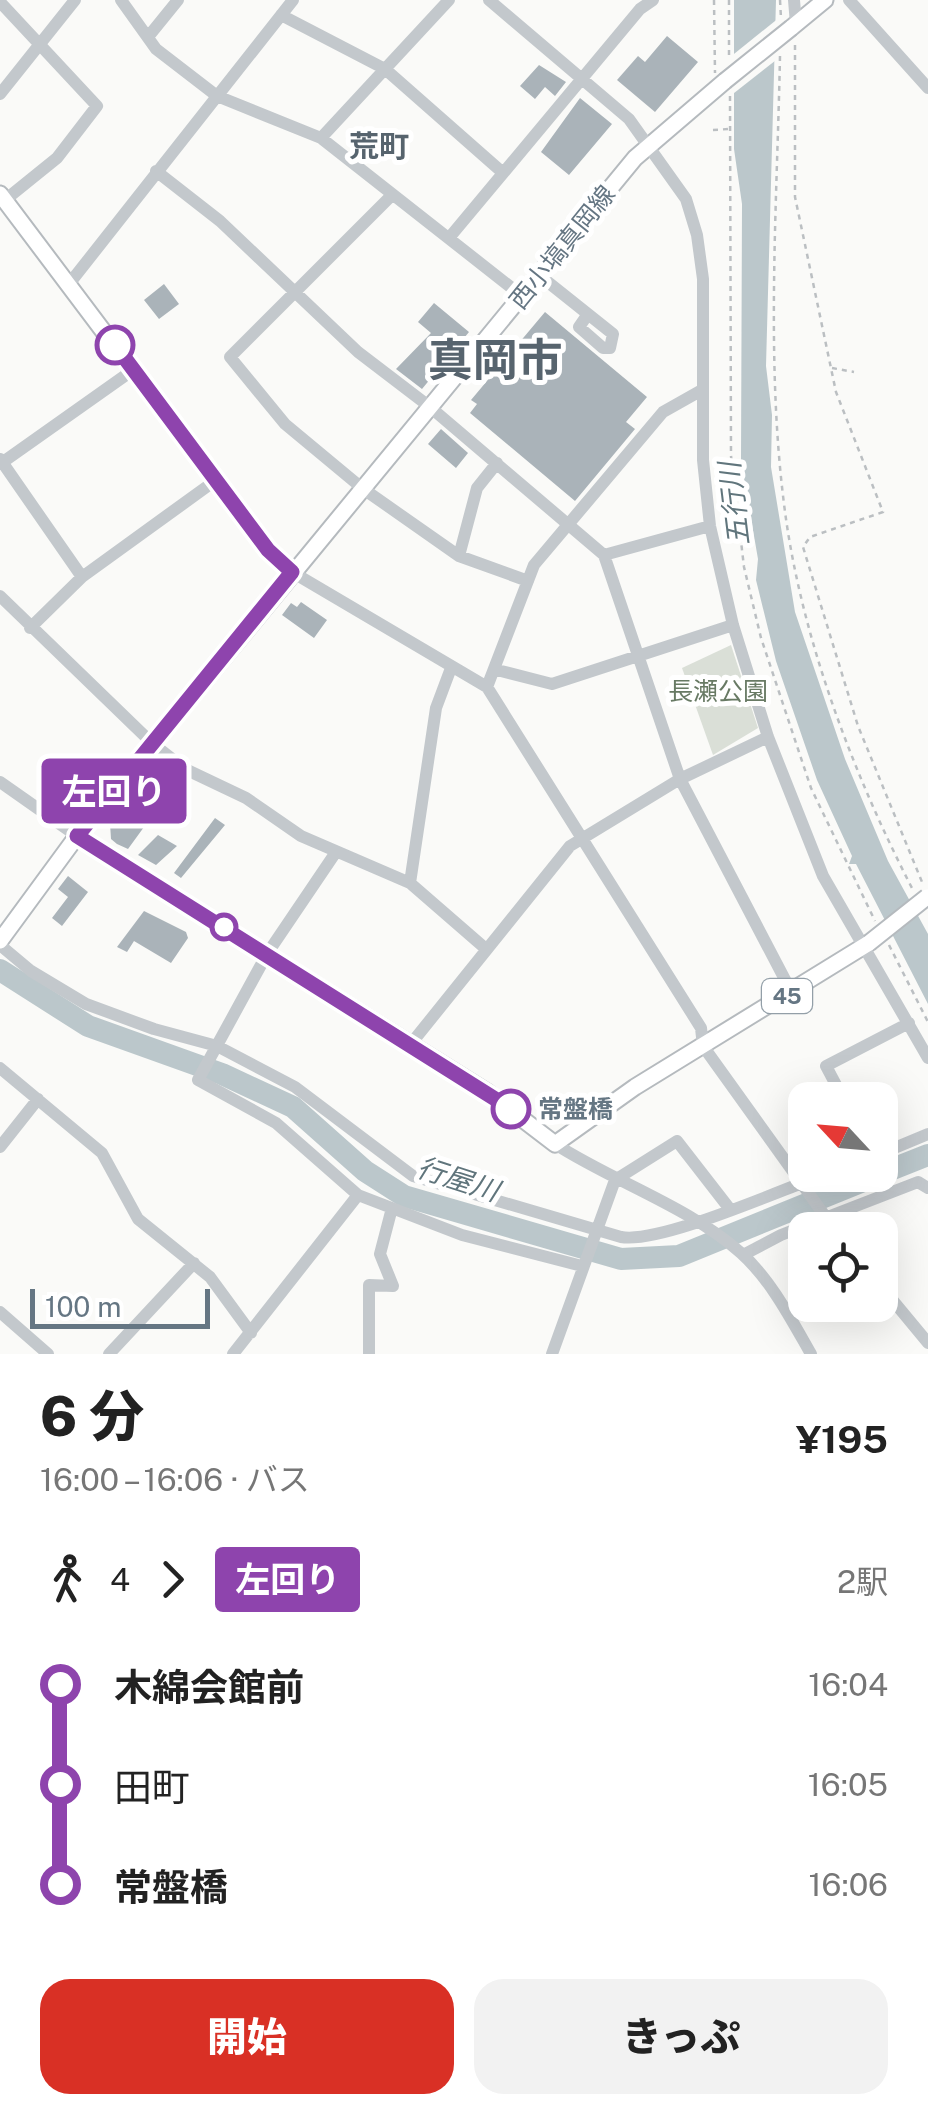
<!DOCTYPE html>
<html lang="ja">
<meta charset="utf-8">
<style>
:root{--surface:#fff;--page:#f2f2f2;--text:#222;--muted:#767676;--accent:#d93025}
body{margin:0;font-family:"Public Sans","Noto Sans JP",sans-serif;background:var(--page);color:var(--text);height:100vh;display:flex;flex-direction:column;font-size:38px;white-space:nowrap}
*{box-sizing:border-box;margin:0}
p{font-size:32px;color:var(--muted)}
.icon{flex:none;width:55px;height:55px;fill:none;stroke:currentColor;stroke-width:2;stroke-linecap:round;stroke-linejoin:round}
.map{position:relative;height:1354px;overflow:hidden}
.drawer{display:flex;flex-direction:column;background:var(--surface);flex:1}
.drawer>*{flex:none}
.badge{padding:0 20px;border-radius:8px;font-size:35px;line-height:65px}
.needle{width:65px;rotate:296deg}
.tools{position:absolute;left:788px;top:1082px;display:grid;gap:20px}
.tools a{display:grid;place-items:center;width:110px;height:110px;border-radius:20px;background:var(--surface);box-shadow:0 10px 40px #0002;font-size:50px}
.scale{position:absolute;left:30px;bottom:25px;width:180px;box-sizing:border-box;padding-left:10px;border:5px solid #657683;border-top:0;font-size:28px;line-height:35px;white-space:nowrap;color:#657683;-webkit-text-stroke:8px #fff;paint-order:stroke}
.map>.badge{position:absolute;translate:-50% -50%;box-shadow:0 0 0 5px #fff}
.legs{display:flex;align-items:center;gap:15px;height:110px;padding:0 40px;font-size:32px}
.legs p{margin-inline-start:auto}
.overview{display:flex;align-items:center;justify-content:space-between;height:170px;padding:0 40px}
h1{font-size:55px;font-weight:800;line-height:75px}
.action{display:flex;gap:20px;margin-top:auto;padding:20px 40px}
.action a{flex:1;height:115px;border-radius:30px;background:var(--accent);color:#fff;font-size:40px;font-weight:800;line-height:115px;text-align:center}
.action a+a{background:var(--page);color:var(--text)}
ul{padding:0 40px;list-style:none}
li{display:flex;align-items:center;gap:35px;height:100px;font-size:38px}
li i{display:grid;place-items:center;width:15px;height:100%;margin:0 12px;background:currentColor}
li i::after{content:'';width:25px;height:25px;margin:-12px;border:8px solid;border-radius:50%;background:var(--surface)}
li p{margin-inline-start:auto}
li:first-child i{background:linear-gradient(#0000 50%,currentColor 0)}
li:last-child i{background:linear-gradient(currentColor 50%,#0000 0)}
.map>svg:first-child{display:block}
.green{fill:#dadfd7}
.water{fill:#bbc7cb}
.pier{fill:#fafaf8}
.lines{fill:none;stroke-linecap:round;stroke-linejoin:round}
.river{stroke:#bbc7cb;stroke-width:22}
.building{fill:#aab3b9}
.major-casing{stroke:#b5babe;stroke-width:19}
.path{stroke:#bbbfc2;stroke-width:2.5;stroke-dasharray:5 5;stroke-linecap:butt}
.minor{stroke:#c3c8cc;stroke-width:12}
.major{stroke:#fff;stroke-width:15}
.major-bridge-casing{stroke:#b5babe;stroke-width:19;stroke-linecap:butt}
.major-bridge{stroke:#fff;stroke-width:15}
.line-1-casing{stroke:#fff;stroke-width:22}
.line-1{stroke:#8e44ad;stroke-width:15}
.stop-1-dot{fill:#fff;stroke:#8e44ad;stroke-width:5}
.labels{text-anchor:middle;stroke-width:10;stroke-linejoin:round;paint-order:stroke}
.shield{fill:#fff;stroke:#939fa8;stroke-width:2.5}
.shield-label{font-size:22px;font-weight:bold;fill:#657683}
.street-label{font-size:25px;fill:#657683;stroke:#fff}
.park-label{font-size:25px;fill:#687a64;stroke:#fff}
.stop-label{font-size:25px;font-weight:bold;fill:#657683;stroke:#fff;text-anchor:start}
.water-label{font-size:28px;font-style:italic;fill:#60757c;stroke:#fff}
.quarter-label{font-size:30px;font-weight:bold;fill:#57646e;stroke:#fff}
.town-label{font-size:45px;font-weight:bold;fill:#57646e;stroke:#fff}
</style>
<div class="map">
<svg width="928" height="1354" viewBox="0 0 928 1354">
<rect width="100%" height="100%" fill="#fafaf8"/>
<path class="green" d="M 731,645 L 758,728 L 713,755 L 682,668 Z"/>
<path class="water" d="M 734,0 L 776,0 L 766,366 L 772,415 L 771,467 L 795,612 L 845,759 L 888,861 L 928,934 L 928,1004 L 856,864 L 849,864 L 852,856 L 817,780 L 776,661 L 756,580 L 758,559 L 741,461 L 742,204 L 734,149 Z"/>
<path class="pier" d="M 780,17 L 780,57 L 729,97 L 729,58 Z"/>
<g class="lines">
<path class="river" d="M 0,970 L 88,1026 L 222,1074 L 293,1107 L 365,1171 L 404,1196 L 621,1259 L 679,1256 L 878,1175
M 880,1174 L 928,1155"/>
</g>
<path class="building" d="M 667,36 L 698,62 L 655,112 L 617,80 L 638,56 L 645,62 Z
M 539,65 L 566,82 L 555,96 L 545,87 L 535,99 L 520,86 Z
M 580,98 L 612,124 L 569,175 L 541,152 Z
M 164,284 L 179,304 L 159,319 L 144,300 Z
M 434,303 L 469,332 L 422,389 L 396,369 L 431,333 L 418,322 Z
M 545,312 L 647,397 L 626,422 L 635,429 L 575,501 L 470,413 L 477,404 L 471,400 Z
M 441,429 L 468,453 L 456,468 L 428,444 Z
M 301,602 L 327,620 L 314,638 L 282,615 L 291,603 L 297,607 Z
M 165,766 L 188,782 L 171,805 L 165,800 L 156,812 L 147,806 L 135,823 L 144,827 L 128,849 L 117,844 L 111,839 L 110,823 L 117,809 L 128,815 L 139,800 L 134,795 Z
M 215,818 L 225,825 L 181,878 L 174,873 Z
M 158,835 L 177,846 L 156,865 L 138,855 Z
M 68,876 L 88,892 L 62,926 L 52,918 L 68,897 L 58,889 Z
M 144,911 L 186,932 L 188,938 L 171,963 L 134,941 L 127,952 L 117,947 Z"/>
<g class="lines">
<g class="major-casing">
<path id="major" d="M 791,28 L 825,0
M 0,194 L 268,550 L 292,572
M 77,836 L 487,1092 L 555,1144 L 635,1087 L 869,943
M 0,941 L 77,836 L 635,158 L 725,81"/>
</g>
<path class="path" d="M 714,0 L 715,73
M 729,0 L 729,58
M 780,0 L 781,18
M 795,45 L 795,197 L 836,392 L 883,512 L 810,537 L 803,547 L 858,726 L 922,882
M 780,56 C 777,207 765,370 786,519 C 804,645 855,778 913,890
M 730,96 L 731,456 L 744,567 L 761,638 L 811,788 L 875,921
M 713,130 L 729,129
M 832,368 L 854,372
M 889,945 L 928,1022"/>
<path class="minor" d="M 121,0 L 156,49 L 217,96 L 321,138 L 522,296
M 489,0 L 629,119 L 686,199 L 697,235 L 703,279 L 703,460 L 710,526 L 733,625 L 768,737 L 823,876 L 928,1058
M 794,0 L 796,24
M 849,0 L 928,88
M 0,2 L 97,106 L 57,158 L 5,200
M 281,15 L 385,69 L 502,172
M 148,37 L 178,0
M 0,94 L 75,0
M 321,138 L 449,0
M 156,171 L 220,221 L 358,352 L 430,407 L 604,555 L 680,779 L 792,993
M 392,195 L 230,357 L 285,424 L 362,488 L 459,556 L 528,581
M 449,238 L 640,9 L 653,0
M 539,275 L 613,334 L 610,348 L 603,348 L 579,327 L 588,314
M 69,284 L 293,0
M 0,459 L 82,577
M 0,464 L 133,370
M 604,555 L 710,526
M 459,556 L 477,488 L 497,463
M 292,572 L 487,687 L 701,1028 L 703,1046 L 835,1230
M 0,596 L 153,744 L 185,769 L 246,798 L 301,836 L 410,883 L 486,949
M 30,628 L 82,577 L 216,480
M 497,670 L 552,684 L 733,625
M 487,687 L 534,565 L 663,412 L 702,390
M 0,782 L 77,836
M 336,852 L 267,954 L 198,1080 L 276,1123 L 358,1195 L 462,1235 L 582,1266
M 410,883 L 436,708 L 451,668
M 0,945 L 31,971 L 86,1004 L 154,1029 L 217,1046 L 295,1087 L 413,1176 L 621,1237 C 660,1244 778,1191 823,1175
M 410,1045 L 570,846 L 680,779 L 768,737
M 0,1068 L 102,1153 L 138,1219 L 210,1277 L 251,1333
M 844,1100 L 826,1066 L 909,1023
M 555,1144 C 614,1182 688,1206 741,1253 C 771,1280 791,1319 811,1354
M 0,1147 L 38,1099
M 880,1154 L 928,1134
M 743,1255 L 781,1235 L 918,1182 L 928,1188
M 880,1285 L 928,1343
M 0,1312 L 48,1354
M 109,1354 L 194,1263
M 233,1354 L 358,1195
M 369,1354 L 369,1285 L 393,1286 L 380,1254 L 392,1208
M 552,1354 L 615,1180 L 677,1141 L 729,1208"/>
<use href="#major" class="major"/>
<g class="major-bridge-casing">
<path id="major-bridge" d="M 725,81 L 791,28
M 869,943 L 927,897"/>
</g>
<use href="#major-bridge" class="major-bridge"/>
</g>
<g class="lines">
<g class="line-1-casing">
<path id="line-1" d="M 115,345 L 268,550 L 292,572 L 77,836 L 511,1109"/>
</g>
<use href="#line-1" class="line-1"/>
</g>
<g class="stop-1-dot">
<circle cx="115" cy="345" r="18"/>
<circle cx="224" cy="927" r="12"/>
<circle cx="511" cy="1109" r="18"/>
</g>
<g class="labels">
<rect class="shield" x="762" y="979" width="50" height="34" rx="8"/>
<g class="shield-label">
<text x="787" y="1004">45</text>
</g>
<g class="street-label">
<text transform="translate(562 247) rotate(-51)" y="9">西小塙真岡線</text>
</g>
<g class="park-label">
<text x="718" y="700">長瀬公園</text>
</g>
<g class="stop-label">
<text x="538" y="1118">常盤橋</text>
</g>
<g class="water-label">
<text transform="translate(734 504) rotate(-97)" y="10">五行川</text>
<text transform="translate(458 1179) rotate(18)" y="10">行屋川</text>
</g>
<g class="quarter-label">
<text x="379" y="157">荒町</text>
</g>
<g class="town-label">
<text x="495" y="376">真岡市</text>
</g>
</g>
</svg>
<div class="tools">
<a><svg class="needle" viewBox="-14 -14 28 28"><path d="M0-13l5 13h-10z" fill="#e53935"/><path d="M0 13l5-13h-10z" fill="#767676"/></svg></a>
<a><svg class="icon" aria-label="locate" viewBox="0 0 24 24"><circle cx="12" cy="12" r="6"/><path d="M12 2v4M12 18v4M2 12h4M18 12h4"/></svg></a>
</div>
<div class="scale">100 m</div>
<b class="badge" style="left:114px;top:791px;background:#8e44ad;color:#fff">左回り</b>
</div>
<section class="drawer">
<div class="overview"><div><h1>6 分</h1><p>16:00 – 16:06 · バス</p></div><b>¥195</b></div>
<div class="legs"><svg class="icon" aria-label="walk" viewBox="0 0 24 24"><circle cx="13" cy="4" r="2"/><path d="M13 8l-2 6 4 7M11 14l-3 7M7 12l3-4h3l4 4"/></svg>4<svg class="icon" aria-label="forward" viewBox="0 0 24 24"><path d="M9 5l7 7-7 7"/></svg><b class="badge" style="background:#8e44ad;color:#fff">左回り</b><p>2駅</p></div>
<ul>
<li><i style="color:#8e44ad"></i><b>木綿会館前</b><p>16:04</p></li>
<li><i style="color:#8e44ad"></i><span>田町</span><p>16:05</p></li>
<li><i style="color:#8e44ad"></i><b>常盤橋</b><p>16:06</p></li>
</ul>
<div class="action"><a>開始</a><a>きっぷ</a></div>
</section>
